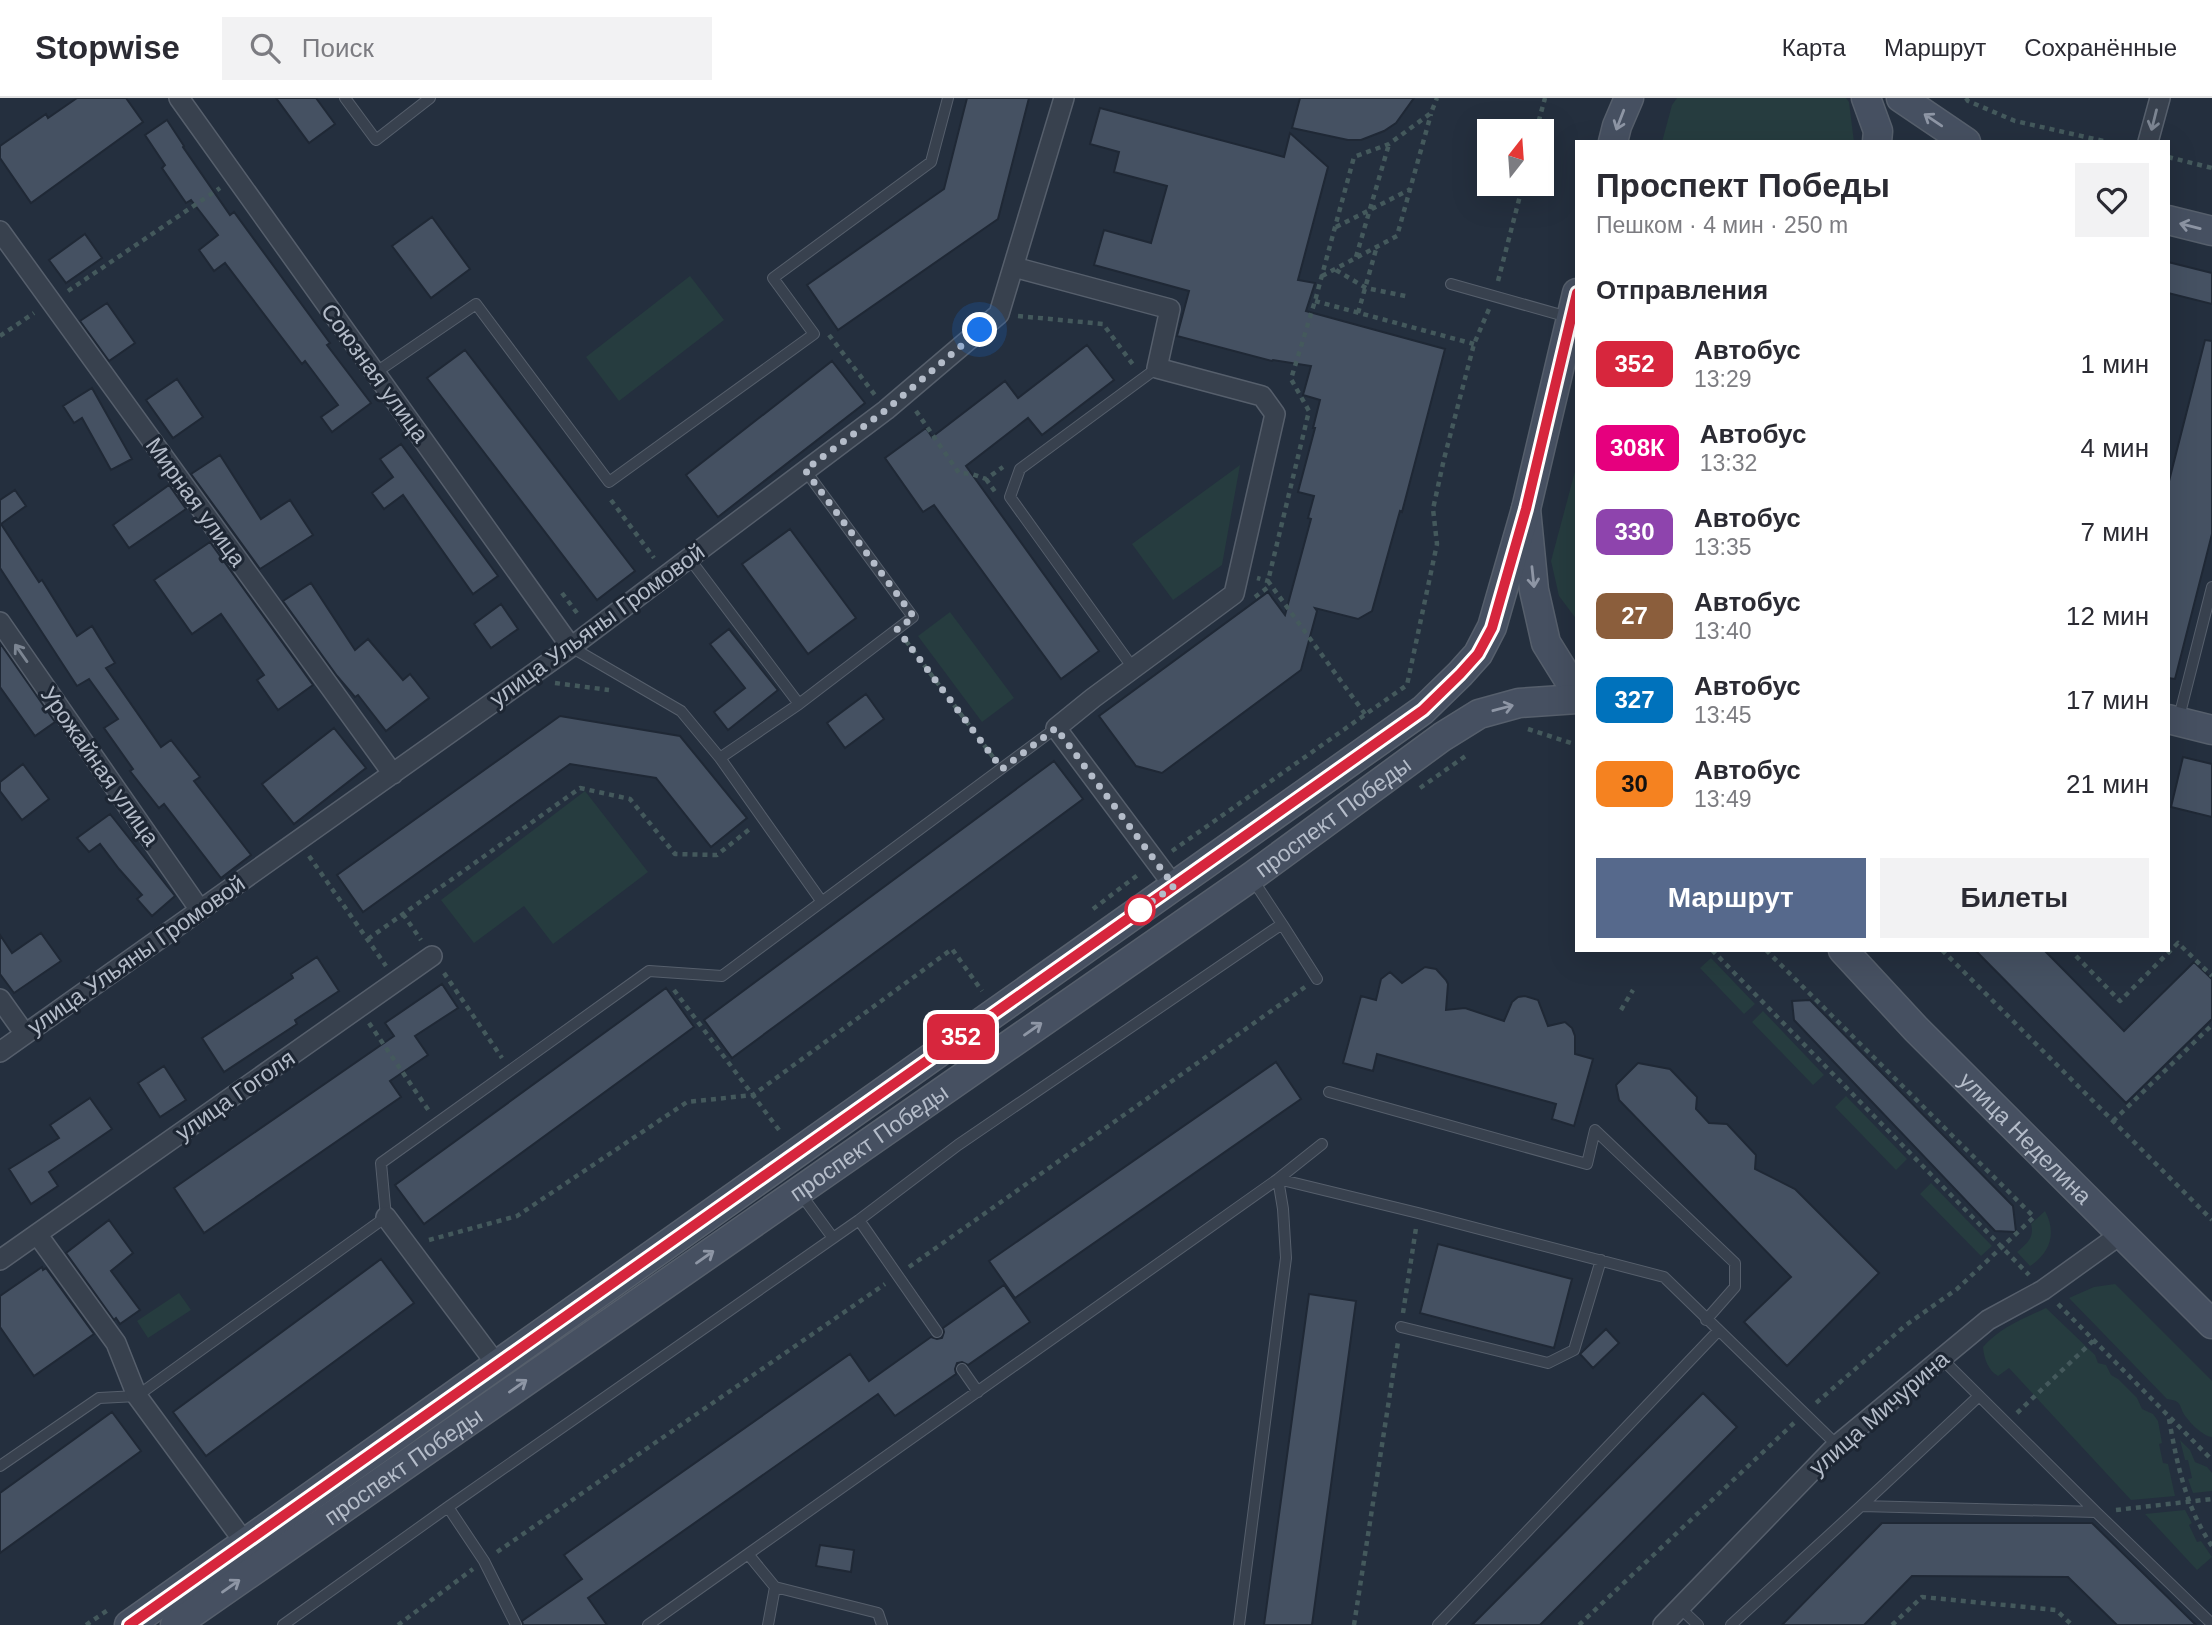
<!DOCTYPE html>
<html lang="ru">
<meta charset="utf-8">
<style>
:root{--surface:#fff;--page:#f2f2f3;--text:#2b2b33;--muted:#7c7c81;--line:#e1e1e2;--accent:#56698c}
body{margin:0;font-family:Arial,sans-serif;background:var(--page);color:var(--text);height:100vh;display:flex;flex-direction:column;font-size:26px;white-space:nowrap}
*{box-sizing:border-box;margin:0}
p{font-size:23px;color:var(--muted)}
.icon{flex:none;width:38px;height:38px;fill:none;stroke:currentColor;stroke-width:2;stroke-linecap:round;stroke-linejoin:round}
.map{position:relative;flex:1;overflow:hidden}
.details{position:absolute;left:1575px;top:42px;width:595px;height:812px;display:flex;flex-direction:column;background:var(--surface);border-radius:0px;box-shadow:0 7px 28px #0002}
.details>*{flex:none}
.badge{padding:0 14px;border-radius:10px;font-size:24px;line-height:46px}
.needle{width:46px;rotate:17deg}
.fabs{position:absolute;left:1477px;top:21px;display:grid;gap:14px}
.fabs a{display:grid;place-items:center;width:77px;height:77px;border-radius:0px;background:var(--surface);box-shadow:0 7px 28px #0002;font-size:35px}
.you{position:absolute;width:35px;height:35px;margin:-18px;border:5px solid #fff;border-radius:50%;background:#1a73e8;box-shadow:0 0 0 10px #1a73e833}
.map>.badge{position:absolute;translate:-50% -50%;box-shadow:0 0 0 4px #fff}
h2{padding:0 21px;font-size:26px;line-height:63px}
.round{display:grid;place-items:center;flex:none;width:74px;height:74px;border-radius:0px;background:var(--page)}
.overview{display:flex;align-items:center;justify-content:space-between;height:119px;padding:0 21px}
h1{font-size:33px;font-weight:700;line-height:52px}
.cta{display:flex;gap:14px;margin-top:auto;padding:14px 21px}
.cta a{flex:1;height:80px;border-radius:0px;background:var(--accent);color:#fff;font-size:28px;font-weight:700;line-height:80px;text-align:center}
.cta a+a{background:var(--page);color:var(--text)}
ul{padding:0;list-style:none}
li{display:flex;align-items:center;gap:21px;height:84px;padding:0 21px}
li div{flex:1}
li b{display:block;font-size:26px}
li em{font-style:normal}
li .badge{min-width:77px;font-weight:700;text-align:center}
header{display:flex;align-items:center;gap:42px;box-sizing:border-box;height:98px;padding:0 35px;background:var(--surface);border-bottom:2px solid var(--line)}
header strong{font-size:33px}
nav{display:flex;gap:38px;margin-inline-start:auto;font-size:24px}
.search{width:490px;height:63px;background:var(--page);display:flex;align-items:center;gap:18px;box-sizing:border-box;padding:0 24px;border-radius:0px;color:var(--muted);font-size:26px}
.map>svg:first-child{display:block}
.green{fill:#263c3f}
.building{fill:#455162;stroke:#1f2835;stroke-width:2}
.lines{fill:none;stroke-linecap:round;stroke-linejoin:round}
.service-casing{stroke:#565f6c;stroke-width:12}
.minor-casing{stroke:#565f6c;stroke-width:22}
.secondary-casing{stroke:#565f6c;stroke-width:31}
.path{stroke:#44595c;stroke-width:4.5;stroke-dasharray:5 5;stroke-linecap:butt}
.service{stroke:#38414e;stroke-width:10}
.minor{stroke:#38414e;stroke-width:19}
.secondary{stroke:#465061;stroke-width:28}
.oneway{stroke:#8e96a5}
.oneway2{stroke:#7c8592}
.line-casing{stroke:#fff;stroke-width:16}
.line{stroke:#d7263d;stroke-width:10}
.walk{stroke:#b4bcc9;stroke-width:7;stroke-dasharray:0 12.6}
.stop-dot{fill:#fff;stroke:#d7263d;stroke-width:3.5}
.labels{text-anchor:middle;stroke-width:6;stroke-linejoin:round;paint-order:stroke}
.street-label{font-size:23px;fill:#b4bcc9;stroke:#1d2633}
</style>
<header>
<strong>Stopwise</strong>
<div class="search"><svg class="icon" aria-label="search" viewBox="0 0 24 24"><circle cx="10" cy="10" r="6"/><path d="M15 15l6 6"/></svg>Поиск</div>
<nav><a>Карта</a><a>Маршрут</a><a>Сохранённые</a></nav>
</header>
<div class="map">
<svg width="2212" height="1527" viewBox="0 0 2212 1527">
<rect width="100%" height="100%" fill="#242f3e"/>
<path class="green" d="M 1677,0 L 1846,0 L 1849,4 L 1854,44 L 1662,44 L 1672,7 Z
M 690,178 L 724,222 L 619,303 L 586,259 Z
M 1577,366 L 1577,522 L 1559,498 L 1551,463 Z
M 1240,367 L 1222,467 L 1173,502 L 1132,446 Z
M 950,514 L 1014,600 L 982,624 L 918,538 Z
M 585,693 L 648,774 L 553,846 L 524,808 L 474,845 L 441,802 Z
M 1711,860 L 1755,906 L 1744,916 L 1700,870 Z
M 1763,913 L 1824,977 L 1813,987 L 1752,924 Z
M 1846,998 L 1907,1061 L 1896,1072 L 1835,1009 Z
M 1931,1085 L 1992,1148 L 1981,1158 L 1920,1096 Z
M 2045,1113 C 2057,1135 2050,1155 2030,1168 L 2017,1154 C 2026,1146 2035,1140 2031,1126 Z
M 2115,1186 L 2212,1283 L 2212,1339 C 2203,1338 2191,1326 2186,1319 C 2178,1309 2184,1303 2167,1301 L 2069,1200 L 2094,1189 Z
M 179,1195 L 191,1212 L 148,1240 L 137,1223 Z
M 2046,1210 L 2095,1257 L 2098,1265 L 2106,1267 L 2111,1277 L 2118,1281 L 2137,1300 L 2142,1311 L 2153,1316 L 2158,1323 L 2162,1345 L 2159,1346 L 2163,1365 L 2168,1366 L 2175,1398 L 2131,1402 L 2009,1270 L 1998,1278 C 1988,1272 1984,1261 1983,1249 C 1999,1230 2024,1220 2046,1210 Z
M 2180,1342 L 2190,1352 L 2195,1364 L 2207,1369 L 2212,1375 L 2212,1393 L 2193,1395 L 2188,1381 L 2192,1380 L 2188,1362 L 2185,1362 Z
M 2185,1412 L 2192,1425 L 2189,1427 L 2197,1444 L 2201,1443 L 2212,1459 L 2197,1472 L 2145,1416 Z"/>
<path class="building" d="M 77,0 L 126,0 L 143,24 L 31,105 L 0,60 L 0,48 L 46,16 L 48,20 Z
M 276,0 L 316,0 L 335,26 L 309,45 Z
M 967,0 L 1029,0 L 998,121 L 838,232 L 807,187 L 944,91 Z
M 1300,0 L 1414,0 L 1396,25 L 1384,33 L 1361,42 L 1348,42 L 1292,30 Z
M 1100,10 L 1284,59 L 1290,35 L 1328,69 L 1298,182 L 1315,185 L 1306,213 L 1445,251 L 1402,414 L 1400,413 L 1372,513 L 1358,521 L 1315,510 L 1317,513 L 1301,572 L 1162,675 L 1136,668 L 1099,618 L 1268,494 L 1285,517 L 1311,421 L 1308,420 L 1314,398 L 1298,394 L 1315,330 L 1313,330 L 1320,302 L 1303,297 L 1311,268 L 1273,262 L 1272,263 L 1177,238 L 1189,193 L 1094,167 L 1104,132 L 1151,145 L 1167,88 L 1114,74 L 1119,54 L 1090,46 Z
M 167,22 L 184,48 L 183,49 L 230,117 L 234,114 L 330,245 L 327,247 L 371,305 L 332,334 L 321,319 L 338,307 L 305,263 L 302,266 L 225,165 L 214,173 L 199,152 L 218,137 L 191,102 L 186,105 L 162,70 L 165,67 L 145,37 Z
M 432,119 L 470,171 L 431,200 L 392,148 Z
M 85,136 L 102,160 L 66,185 L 49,162 Z
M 2168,164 L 2212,175 L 2212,206 L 2168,195 Z
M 107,205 L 135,245 L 109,263 L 80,223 Z
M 2205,242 L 2212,243 L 2212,436 L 2175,581 L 2168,580 L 2168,387 Z
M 1087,247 L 1114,282 L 1042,337 L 1028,320 L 966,368 L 1099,553 L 1061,581 L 934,407 L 923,414 L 885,360 L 926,330 L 932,339 L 1005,283 L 1018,300 Z
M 465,252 L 635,473 L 597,502 L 427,280 Z
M 832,263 L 865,305 L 718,419 L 686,377 Z
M 177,281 L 203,319 L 173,340 L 146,302 Z
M 92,290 L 132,361 L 111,372 L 82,320 L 74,325 L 63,308 Z
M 401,346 L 498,478 L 473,496 L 403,397 L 384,411 L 372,395 L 393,379 L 380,361 Z
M 220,357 L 261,421 L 290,402 L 313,437 L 260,471 L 191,376 Z
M 169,387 L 186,411 L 129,450 L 113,427 Z
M 15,392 L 26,408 L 1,426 L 39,484 L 42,482 L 77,538 L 92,528 L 115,565 L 106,570 L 161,649 L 171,642 L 200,679 L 194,683 L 251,757 L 221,780 L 164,706 L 159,710 L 130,673 L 133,671 L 104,630 L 118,621 L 89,581 L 77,588 L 0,470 L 0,402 Z
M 790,431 L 856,520 L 808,556 L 742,466 Z
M 210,444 L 313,587 L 278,612 L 257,582 L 264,577 L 221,516 L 192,536 L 154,482 Z
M 311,485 L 355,552 L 368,541 L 403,582 L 410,576 L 429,600 L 386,633 L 358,597 L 355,599 L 337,578 L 283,503 Z
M 501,506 L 518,531 L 491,550 L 474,526 Z
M 729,531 L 778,592 L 728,632 L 714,614 L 745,590 L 710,546 Z
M 0,545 L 55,624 L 35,638 L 0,589 Z
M 866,596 L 884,621 L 845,650 L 827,625 Z
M 560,618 L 680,638 L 747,720 L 711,749 L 656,680 L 570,666 L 363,814 L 337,777 Z
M 334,630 L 366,670 L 294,726 L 262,686 Z
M 2183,659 L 2212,666 L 2212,719 L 2171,709 Z
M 1054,663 L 1083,701 L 732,960 L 704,922 Z
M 23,666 L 49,701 L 22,722 L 0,693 L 0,684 Z
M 110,716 L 175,798 L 152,818 L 137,801 L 142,797 L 119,771 L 100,746 L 89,754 L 77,740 Z
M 41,835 L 61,863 L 14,895 L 0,876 L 0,837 L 12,855 Z
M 1975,852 L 2044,852 L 2124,933 L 2194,864 L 2212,881 L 2212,921 L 2126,1005 Z
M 317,859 L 339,893 L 295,922 L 297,926 L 224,974 L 202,940 L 293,880 L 291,876 Z
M 1425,869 L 1436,871 L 1446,882 L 1448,886 L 1446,912 L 1465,910 L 1504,923 L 1512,904 L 1518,899 L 1525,898 L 1538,902 L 1548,928 L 1565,924 L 1572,930 L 1575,938 L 1575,956 L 1593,961 L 1574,1028 L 1552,1021 L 1556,1006 L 1377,956 L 1373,973 L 1343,965 L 1361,898 L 1376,902 L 1381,881 L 1390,874 L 1402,885 Z
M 442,886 L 458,910 L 415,938 L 428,957 L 390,983 L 401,999 L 204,1135 L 174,1090 L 394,938 L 385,925 Z
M 666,890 L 694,929 L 424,1126 L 395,1087 Z
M 1810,902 L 2013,1108 L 2016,1134 L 1995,1133 L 1794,922 L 1792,903 Z
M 1276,964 L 1301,1001 L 1015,1200 L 989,1163 Z
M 1638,965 L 1670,971 L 1697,999 L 1696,1011 L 1709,1025 L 1727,1026 L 1756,1057 L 1755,1071 L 1795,1091 L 1879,1175 L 1787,1268 L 1744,1224 L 1791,1179 L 1619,1002 L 1616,987 Z
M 164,968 L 186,1002 L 160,1019 L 138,985 Z
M 90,1000 L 112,1031 L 49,1074 L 58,1088 L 31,1106 L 9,1071 L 59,1040 L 50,1027 Z
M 109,1122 L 133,1155 L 111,1173 L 140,1212 L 120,1226 L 116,1220 L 114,1222 L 66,1155 Z
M 1438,1146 L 1572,1181 L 1554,1250 L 1420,1215 Z
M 381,1161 L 414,1205 L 206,1358 L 173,1314 Z
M 42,1169 L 43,1172 L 46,1170 L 94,1236 L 34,1278 L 0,1229 L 0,1198 Z
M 1004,1187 L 1030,1224 L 968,1267 L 962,1264 L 957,1265 L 955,1271 L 956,1276 L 895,1318 L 878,1296 L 588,1500 L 607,1527 L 523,1527 L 522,1523 L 582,1481 L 564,1457 L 850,1256 L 869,1283 L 931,1239 L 937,1241 L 942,1240 L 944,1234 L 943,1230 Z
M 1309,1196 L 1356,1203 L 1312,1527 L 1264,1527 Z
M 1606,1231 L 1619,1245 L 1593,1270 L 1580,1256 Z
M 1703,1295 L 1737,1329 L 1540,1527 L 1472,1527 Z
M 112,1314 L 141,1353 L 0,1455 L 0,1395 Z
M 1882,1425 L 2092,1425 L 2196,1527 L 2117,1527 L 2068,1479 L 1912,1478 L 1864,1527 L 1782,1527 Z
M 820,1447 L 854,1452 L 851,1474 L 816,1468 Z"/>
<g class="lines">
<g class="service-casing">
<path id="service" d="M 345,0 L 376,42 L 430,0
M 1451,186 L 1568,219
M 375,275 L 476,206 L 609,384 L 814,236 L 773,180 L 931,64 L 948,0
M 689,460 L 799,606
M 571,549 L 681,613 L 720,660 L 799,606 L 913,519 L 805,372
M 1133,570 L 1010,399 L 1020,371 L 1157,270
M 2178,623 L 2212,489
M 720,660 L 822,804
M 1282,826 L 1317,881
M 1329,994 L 1587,1066 L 1595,1032 L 1735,1165 L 1735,1189 L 1706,1222
M 800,1095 L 833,1140
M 859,1122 L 937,1234
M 1401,1229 L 1548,1265 L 1574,1252 L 1601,1162
M 1941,1260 L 2096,1414
M 962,1271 L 978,1294
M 0,1368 L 99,1300 L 137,1298 L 386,1119 L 381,1065 L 649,873 L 722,878 L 1056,630
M 1861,1408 L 1979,1298
M 448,1409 L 484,1463 L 516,1527
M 748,1456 L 1278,1081 L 1322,1046
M 1680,1510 L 1698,1527
M 283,1527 L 448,1409 L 859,1122 L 958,1047 L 1282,826 L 1253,782
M 648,1527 L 748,1456 L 775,1489 L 878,1515 L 882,1527
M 768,1527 L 775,1489
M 1239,1527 L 1286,1160 L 1283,1111 L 1278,1081 L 1418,1115 L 1664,1179 L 1837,1347
M 1438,1527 L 1718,1233
M 1731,1527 L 1861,1408 L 2096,1414 L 2212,1526"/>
</g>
<g class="minor-casing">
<path id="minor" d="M 179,0 L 571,549
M 2148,44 L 2160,0
M 0,133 L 393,676
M 1014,169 L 1170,211 L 1157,270 L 1262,298 L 1275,316 L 1234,496 L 1093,600 L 1056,630 L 1174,788
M 0,524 L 200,812
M 0,901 L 25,936
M 0,954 L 571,549 L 886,312 L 999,216 L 1064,0
M 386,1119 L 497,1267
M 37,1136 L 116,1245 L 137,1298 L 245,1445
M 0,1162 L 432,858
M 1663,1527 L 1837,1347 L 1988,1222 L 2043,1192 L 2121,1136"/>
</g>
<g class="secondary-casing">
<g id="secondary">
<path d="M 1866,0 L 1878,33 L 1877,44"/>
<path d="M 1901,0 L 1966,44"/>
<path d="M 1613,44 L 1617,28 L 1629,0"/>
<path d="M 2168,122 L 2212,133"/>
<path d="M 1577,195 L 1526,411 L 1534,492 L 1546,545 L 1577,595"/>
<path d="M 2168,621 L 2212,632"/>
<path id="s1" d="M 1843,852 L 1916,931 L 2212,1226"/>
<path d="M 129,1527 L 1423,612 L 1460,576 L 1478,556 L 1492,529 L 1526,411"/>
<path id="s2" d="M 175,1527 L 1251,779 L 1442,639 L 1479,616 L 1519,605 L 1577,601"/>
</g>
</g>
<path class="path" d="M 1966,0 L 1968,3 L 2015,23 L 2108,44
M 1536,33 L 1545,0
M 2168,59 L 2212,70
M 1336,129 L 1409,92
M 1356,159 L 1389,46
M 1336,172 L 1366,190 L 1410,199
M 1322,178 L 1397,138 L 1431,16
M 1498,183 L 1523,86
M 68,193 L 220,90
M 1315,203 L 1474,246
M 1358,215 L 1377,148
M 1018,218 L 1103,226 L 1134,268
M 829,237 L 875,297
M 0,238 L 34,215
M 916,313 L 959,375 L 972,376 L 986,381 L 1003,369
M 986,381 L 996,395
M 611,402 L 654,460
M 562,495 L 580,519
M 1255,499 L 1267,490 L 1268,483 L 1257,480
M 906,543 L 993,659
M 555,585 L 609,592
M 1365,616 L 1268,483 L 1309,313 L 1291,281 L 1315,203 L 1354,59 L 1389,46 L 1431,15 L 1437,0
M 1528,631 L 1577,647
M 1420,690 L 1467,657
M 1172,753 L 1407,587 L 1437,446 L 1433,411 L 1444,361 L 1474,246 L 1489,211
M 309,758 L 386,868
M 1093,811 L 1139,776
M 403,816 L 421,842
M 368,841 L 580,690 L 630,701 L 675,756 L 717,757 L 751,730
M 1712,852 L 2029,1177
M 1766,852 L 2034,1119 L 1957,1191 L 1906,1227 L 1816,1305
M 1942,852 L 2212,1122
M 2076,858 L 2120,903 L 2178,845 L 2212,878
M 444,875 L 502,960
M 674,892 L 782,1036
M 1621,912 L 1633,892
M 369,925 L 429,1013
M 2113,1023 L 2212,927
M 429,1142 L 517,1118 L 687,1004 L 753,997 L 952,851 L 982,893
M 909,1169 L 1305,889
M 2058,1206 L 2212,1362
M 1403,1215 L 1416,1130
M 2017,1315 L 2094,1242
M 2169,1321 C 2177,1366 2186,1410 2212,1448
M 2116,1412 L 2212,1401
M 497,1454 L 885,1186
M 86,1527 L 108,1512
M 398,1527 L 473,1471
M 1354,1527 L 1398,1244
M 1579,1527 L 1794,1325
M 1892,1527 L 1922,1499 L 2056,1512 L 2072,1527"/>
<use href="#service" class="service"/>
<use href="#minor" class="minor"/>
<use href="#secondary" class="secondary"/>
</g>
<defs><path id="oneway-shaft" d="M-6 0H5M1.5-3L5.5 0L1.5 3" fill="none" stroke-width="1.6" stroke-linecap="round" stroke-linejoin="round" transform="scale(1.75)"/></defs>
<g class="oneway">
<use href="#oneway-shaft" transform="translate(1620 22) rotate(111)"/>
<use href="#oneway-shaft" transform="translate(1933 22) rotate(-146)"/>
<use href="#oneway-shaft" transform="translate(2190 128) rotate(-166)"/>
<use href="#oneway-shaft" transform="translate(1533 479) rotate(84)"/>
<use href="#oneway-shaft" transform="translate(1503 610) rotate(-15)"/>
<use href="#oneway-shaft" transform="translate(1033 931) rotate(-35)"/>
<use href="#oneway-shaft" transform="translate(705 1159) rotate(-35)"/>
<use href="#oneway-shaft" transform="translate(518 1288) rotate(-35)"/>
<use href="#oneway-shaft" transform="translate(231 1488) rotate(-35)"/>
</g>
<g class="oneway2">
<use href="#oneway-shaft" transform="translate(2154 22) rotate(104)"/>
<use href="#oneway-shaft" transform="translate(21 555) rotate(-125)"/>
</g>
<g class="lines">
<g class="line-casing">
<path id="line" d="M 129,1527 L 1423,612 L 1460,576 L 1478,556 L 1492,530 L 1526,411 L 1577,195"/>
</g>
<use href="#line" class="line"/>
<path class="walk" d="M 980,232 L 886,312 L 805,372 L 914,519 L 897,531 L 1002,671 L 1056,630 L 1174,788 L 1140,812"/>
</g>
<circle class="stop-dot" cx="1140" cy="812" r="14"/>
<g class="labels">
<g class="street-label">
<text transform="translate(375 275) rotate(54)" y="8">Союзная улица</text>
<text transform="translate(196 404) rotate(54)" y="8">Мирная улица</text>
<text transform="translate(597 527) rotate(-36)" y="8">улица Ульяны Громовой</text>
<text transform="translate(100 668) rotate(55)" y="8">Урожайная улица</text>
<text dy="8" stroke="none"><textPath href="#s2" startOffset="1412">проспект Победы</textPath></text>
<text transform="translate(136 857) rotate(-35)" y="8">улица Ульяны Громовой</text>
<text transform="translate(235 997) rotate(-35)" y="8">улица Гоголя</text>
<text dy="8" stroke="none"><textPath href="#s1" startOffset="262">улица Неделина</textPath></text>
<text dy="8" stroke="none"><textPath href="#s2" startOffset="845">проспект Победы</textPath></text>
<text transform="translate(1879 1315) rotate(-41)" y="8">улица Мичурина</text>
<text dy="8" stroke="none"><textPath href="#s2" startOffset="278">проспект Победы</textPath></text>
</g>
</g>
</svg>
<div class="fabs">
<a><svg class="needle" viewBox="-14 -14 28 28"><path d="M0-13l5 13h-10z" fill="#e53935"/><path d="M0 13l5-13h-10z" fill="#7c7c81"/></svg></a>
</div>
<div class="you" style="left:980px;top:232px"></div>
<b class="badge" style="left:961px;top:939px;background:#d7263d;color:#fff">352</b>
<section class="details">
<div class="overview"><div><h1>Проспект Победы</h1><p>Пешком · 4 мин · 250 m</p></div><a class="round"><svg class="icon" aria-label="heart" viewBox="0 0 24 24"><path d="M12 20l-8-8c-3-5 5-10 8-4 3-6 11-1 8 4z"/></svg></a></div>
<h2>Отправления</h2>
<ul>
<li><span class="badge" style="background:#d7263d;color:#fff">352</span><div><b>Автобус</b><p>13:29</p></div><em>1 мин</em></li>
<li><span class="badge" style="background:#e6007e;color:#fff">308К</span><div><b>Автобус</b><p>13:32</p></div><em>4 мин</em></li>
<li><span class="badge" style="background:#8e44ad;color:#fff">330</span><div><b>Автобус</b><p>13:35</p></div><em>7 мин</em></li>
<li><span class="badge" style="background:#8b5e3c;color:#fff">27</span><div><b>Автобус</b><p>13:40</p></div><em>12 мин</em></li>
<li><span class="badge" style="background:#0072bc;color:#fff">327</span><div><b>Автобус</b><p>13:45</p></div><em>17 мин</em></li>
<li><span class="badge" style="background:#f58220;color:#111">30</span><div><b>Автобус</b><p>13:49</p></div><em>21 мин</em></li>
</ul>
<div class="cta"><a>Маршрут</a><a>Билеты</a></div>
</section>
</div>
